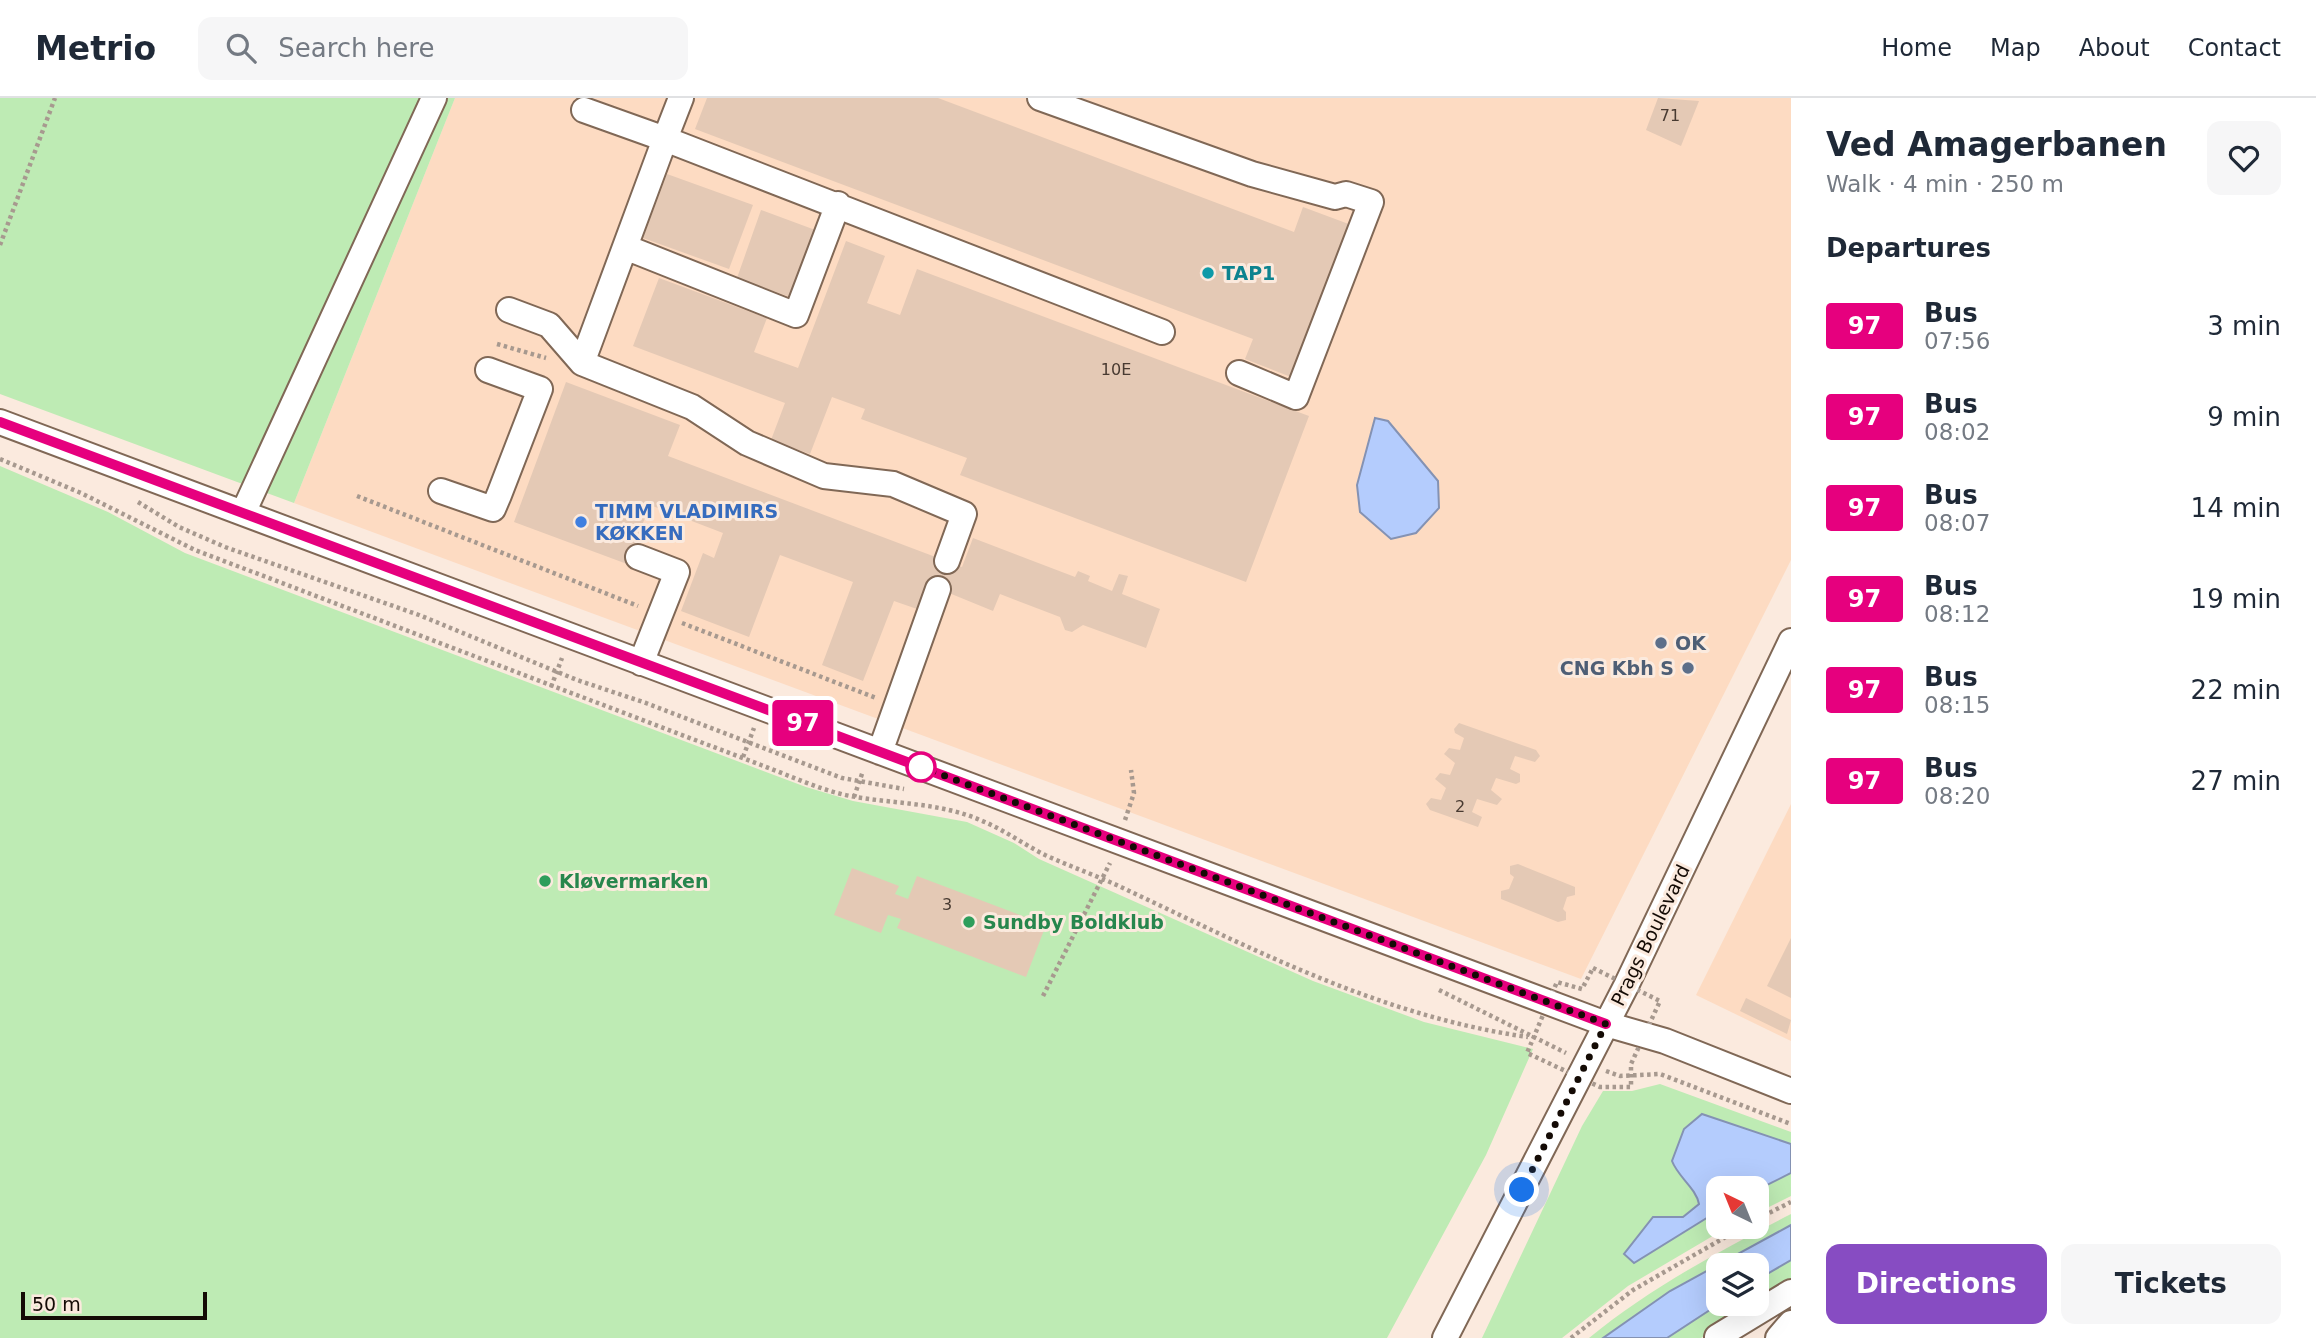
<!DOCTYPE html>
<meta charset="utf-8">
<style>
:root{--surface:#fff;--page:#f6f6f7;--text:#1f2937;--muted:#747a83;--line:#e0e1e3;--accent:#874cc2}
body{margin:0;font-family:"DejaVu Sans",sans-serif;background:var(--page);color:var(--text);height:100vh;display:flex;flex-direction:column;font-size:26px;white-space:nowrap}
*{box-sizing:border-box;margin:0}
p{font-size:23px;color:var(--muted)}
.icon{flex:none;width:38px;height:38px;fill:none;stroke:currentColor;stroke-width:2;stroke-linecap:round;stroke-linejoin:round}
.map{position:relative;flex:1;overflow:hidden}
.side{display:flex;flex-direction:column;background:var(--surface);width:525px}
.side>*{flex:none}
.badge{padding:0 14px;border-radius:5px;font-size:24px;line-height:46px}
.needle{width:46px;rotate:317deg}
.controls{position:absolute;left:1706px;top:1078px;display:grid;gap:14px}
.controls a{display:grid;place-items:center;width:63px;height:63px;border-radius:14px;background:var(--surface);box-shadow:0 7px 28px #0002;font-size:35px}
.scale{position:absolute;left:21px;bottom:18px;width:186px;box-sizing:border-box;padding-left:7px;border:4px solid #140b05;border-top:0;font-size:19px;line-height:24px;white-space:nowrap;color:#140b05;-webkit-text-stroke:5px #fbeade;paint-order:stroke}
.you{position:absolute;width:35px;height:35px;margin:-18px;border:5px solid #fff;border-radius:50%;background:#1a73e8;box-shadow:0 0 0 10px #1a73e833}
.map>.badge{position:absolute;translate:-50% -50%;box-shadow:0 0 0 4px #fff}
h2{padding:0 35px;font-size:26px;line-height:63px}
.round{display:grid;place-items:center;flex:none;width:74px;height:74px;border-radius:14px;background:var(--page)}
.head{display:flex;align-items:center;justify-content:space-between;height:119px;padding:0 35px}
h1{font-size:33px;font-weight:600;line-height:52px}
.primary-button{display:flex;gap:14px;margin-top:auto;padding:14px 35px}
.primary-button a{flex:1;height:80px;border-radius:14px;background:var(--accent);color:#fff;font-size:28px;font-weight:600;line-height:80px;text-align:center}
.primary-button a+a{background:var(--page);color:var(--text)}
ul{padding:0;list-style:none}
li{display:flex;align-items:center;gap:21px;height:91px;padding:0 35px}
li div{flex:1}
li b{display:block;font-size:26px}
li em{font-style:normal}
li .badge{min-width:77px;font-weight:700;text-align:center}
header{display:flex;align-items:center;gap:42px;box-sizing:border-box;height:98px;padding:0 35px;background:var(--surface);border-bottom:2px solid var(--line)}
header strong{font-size:33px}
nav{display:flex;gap:38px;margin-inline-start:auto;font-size:24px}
.search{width:490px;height:63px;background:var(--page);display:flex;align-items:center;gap:18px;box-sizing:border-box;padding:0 24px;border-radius:14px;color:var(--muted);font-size:26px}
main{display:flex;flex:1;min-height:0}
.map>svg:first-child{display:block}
.built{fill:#fddbc2}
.green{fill:#beebb4}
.water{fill:#b4ccfd;stroke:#8492b3;stroke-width:2}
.building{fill:#e4c9b5}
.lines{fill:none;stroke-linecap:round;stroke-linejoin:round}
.minor-casing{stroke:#806856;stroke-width:28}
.path{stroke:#a7998f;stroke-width:4.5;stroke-dasharray:3.5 3.5;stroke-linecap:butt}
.minor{stroke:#fff;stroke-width:24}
.line-casing{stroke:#fff;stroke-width:16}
.line{stroke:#e6007e;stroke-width:10}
.walk{stroke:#140b05;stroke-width:7;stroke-dasharray:0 12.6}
.culture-dot{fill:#0f9aa8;stroke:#fbeade;stroke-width:2.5}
.shop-dot{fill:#3f7fe0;stroke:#fbeade;stroke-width:2.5}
.service-dot{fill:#5c6f8a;stroke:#fbeade;stroke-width:2.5}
.stop-dot{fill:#fff;stroke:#e6007e;stroke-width:3.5}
.leisure-dot{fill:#2e9e5b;stroke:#fbeade;stroke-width:2.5}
.labels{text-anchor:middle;stroke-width:6;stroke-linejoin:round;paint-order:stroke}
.number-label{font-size:16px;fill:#483a31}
.culture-label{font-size:19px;font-weight:bold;fill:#0d838f;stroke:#fbeade;text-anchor:start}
.shop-label{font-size:19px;font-weight:bold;fill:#366cbe;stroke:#fbeade;text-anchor:start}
.service-label{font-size:19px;font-weight:bold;fill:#4e5e75;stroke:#fbeade;text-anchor:start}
.leisure-label{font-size:19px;font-weight:bold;fill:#27864d;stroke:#fbeade;text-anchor:start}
.street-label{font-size:19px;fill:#140b05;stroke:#fbeade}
</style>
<header>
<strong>Metrio</strong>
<div class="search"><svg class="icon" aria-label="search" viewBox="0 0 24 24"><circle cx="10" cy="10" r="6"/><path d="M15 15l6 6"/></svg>Search here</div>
<nav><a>Home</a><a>Map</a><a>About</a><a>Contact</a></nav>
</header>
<main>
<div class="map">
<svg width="1791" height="1240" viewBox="0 0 1791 1240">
<rect width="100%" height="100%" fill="#fbeade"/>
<path class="built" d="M 455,0 L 1791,0 L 1791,462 L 1581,881 L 294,405 Z
M 1791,706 L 1791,943 L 1696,897 Z"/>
<path class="green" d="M 0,0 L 455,0 L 294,405 L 0,296 Z
M 0,368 L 108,414 L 185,455 L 806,689 L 853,703 L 967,724 L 1014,745 L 1039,761 L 1313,883 L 1424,924 L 1533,951 L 1486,1057 L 1387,1240 L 0,1240 Z
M 1660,986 L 1791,1034 L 1791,1098 L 1757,1115 L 1757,1090 L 1718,1090 L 1718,1129 L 1728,1129 L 1628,1188 L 1562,1240 L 1482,1240 L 1582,1028 L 1603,993 L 1632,993 Z
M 1791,1116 L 1791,1184 L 1757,1205 L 1757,1167 L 1718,1167 L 1718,1206 L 1756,1206 L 1701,1240 L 1589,1240 C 1650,1190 1721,1152 1791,1116 Z"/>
<path class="water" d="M 1375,320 L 1388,323 L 1438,383 L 1439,410 L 1416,435 L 1391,441 L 1360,414 L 1357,387 Z
M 1702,1016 L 1791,1046 L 1791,1075 L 1757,1092 L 1718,1090 L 1718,1113 L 1634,1165 L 1624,1156 L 1653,1119 L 1683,1119 L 1699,1106 C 1696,1090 1678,1079 1672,1063 L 1684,1031 Z
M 1791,1127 L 1791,1162 L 1757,1182 L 1757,1167 L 1718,1167 L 1719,1206 L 1667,1240 L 1603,1240 L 1670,1193 Z"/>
<path class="building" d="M 707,0 L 938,0 L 1294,134 L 1303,109 L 1354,128 L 1296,281 L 1245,261 L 1253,241 L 695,31 Z
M 1658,0 L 1699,3 L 1681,48 L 1646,32 Z
M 667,76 L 753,107 L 729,171 L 643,140 Z
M 761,112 L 818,133 L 793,200 L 737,180 Z
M 846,143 L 885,158 L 867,205 L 900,217 L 917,171 L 1309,318 L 1246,484 L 960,377 L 967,360 L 861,321 L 865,311 L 832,299 L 810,356 L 771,342 L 785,305 L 633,248 L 659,180 L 767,220 L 754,254 L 798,270 Z
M 566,284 L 680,327 L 668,358 L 962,469 L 973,440 L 1075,479 L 1078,473 L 1090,478 L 1088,483 L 1112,493 L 1119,476 L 1128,478 L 1122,496 L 1160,511 L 1146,550 L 1083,527 L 1072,534 L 1065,532 L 1060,519 L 1000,496 L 993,513 L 927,486 L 917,511 L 894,503 L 863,583 L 822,567 L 853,484 L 780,457 L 749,539 L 681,513 L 703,455 L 714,460 L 723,435 L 650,407 L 627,466 L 514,424 Z
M 1459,625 L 1536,652 L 1540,658 L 1535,664 L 1515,658 L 1510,671 L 1520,676 L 1520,684 L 1516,686 L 1496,680 L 1491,692 L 1502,701 L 1497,707 L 1477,701 L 1472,714 L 1482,719 L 1478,729 L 1430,712 L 1426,706 L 1431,700 L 1441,702 L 1446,690 L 1435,681 L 1440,675 L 1450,677 L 1455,665 L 1444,656 L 1449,650 L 1460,652 L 1464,640 L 1455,635 L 1454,631 Z
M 1518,766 L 1575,789 L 1575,797 L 1567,799 L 1563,811 L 1566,814 L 1566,822 L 1558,824 L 1501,801 L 1501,793 L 1509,791 L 1514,779 L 1510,776 L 1510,768 Z
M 852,770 L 899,788 L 895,796 L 908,801 L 917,778 L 1046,827 L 1026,879 L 897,830 L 901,821 L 888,817 L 881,835 L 834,817 Z
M 1791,840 L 1791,900 L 1767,888 Z
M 1746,900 L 1791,922 L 1787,936 L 1740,913 Z"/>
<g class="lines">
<g class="minor-casing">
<path id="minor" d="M 1040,0 L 1252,76 L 1335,99 L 1346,96 L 1371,104 L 1296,299 L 1239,275
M 584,12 L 665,41 L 681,0
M 625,149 L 796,217 L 838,106
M 509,212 L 549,227 L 582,265 L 692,309 L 747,345 L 824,378 L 893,386 L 964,416 L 947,463
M 582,265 L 665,41 L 1162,234
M 0,324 L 1606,926 L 1665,943 L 1791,993
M 441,393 L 493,411 L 499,397 L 540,291 L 488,272
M 243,415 L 434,0
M 638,459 L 677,474 L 641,565
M 880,654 L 938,491
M 1717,1239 L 1791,1194
M 1445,1240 L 1626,888 L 1791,543
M 1778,1240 L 1791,1225"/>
</g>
<path class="path" d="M 0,147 L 55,0
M 497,246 L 546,260
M 0,361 L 81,395 L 195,452 L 761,667 C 791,678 824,694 856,699 C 897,706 941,705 980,722 C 1003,731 1023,746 1045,757 C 1071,769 1098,778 1123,790 C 1254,852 1384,919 1528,939
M 357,398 L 638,508
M 138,404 L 179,429 L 225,449 L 419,517 L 577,582 L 646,605 L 842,680 L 904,691
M 682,525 L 876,600
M 551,589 L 562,560
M 743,659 L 754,630
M 854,699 L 863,673
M 1125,722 L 1134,695 L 1131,672
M 1593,870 L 1660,903 L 1631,966 L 1631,989 L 1600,989 L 1527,955 L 1557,884 L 1582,891 Z
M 1439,892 L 1566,955
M 1043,898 L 1110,765
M 1606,973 L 1620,978 L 1660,976 L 1791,1026
M 1757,1121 L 1791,1104
M 1571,1240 L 1633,1192 L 1743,1129"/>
<use href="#minor" class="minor"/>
</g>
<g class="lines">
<g class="line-casing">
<path id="line" d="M 0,324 L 1606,926"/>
</g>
<use href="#line" class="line"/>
<path class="walk" d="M 921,669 L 1606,926 L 1522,1092"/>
</g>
<circle class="culture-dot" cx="1208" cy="175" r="7"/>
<circle class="shop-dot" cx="581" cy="424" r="7"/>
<g class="service-dot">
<circle cx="1661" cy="545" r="7"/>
<circle cx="1688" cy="570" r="7"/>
</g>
<circle class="stop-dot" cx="921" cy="669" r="14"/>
<g class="leisure-dot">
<circle cx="545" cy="783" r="7"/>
<circle cx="969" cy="824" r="7"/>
</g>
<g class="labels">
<g class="number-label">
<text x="1670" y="23">71</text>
<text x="1116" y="277">10E</text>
<text x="1460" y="714">2</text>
<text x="947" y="812">3</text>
</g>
<g class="culture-label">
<text x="1222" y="182">TAP1</text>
</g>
<g class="shop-label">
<text x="595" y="420">TIMM VLADIMIRS<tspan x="595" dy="22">KØKKEN</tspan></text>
</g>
<g class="service-label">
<text x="1675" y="552">OK</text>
<text x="1674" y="577" text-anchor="end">CNG Kbh S</text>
</g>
<g class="leisure-label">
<text x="559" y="790">Kløvermarken</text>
<text x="983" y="831">Sundby Boldklub</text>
</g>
<g class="street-label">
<text transform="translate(1650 837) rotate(-64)" y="7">Prags Boulevard</text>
</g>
</g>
</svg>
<div class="controls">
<a><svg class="needle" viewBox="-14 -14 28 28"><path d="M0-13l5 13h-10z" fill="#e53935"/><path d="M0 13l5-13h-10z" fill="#747a83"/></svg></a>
<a><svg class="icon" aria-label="layers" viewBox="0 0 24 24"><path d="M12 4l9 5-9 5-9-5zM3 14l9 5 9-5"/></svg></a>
</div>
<div class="scale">50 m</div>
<div class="you" style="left:1522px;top:1092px"></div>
<b class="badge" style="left:803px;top:625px;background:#e6007e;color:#fff">97</b>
</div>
<section class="side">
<div class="head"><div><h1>Ved Amagerbanen</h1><p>Walk · 4 min · 250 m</p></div><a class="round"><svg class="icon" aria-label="heart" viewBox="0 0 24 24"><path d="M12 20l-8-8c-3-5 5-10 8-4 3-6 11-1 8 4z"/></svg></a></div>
<h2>Departures</h2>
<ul>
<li><span class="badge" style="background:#e6007e;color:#fff">97</span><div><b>Bus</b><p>07:56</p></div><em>3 min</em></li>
<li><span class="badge" style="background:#e6007e;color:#fff">97</span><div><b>Bus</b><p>08:02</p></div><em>9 min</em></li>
<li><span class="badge" style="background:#e6007e;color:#fff">97</span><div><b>Bus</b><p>08:07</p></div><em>14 min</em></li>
<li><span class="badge" style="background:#e6007e;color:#fff">97</span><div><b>Bus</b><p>08:12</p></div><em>19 min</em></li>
<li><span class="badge" style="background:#e6007e;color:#fff">97</span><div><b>Bus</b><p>08:15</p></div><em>22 min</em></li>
<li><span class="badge" style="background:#e6007e;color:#fff">97</span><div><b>Bus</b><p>08:20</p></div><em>27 min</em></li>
</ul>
<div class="primary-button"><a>Directions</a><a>Tickets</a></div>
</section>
</main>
